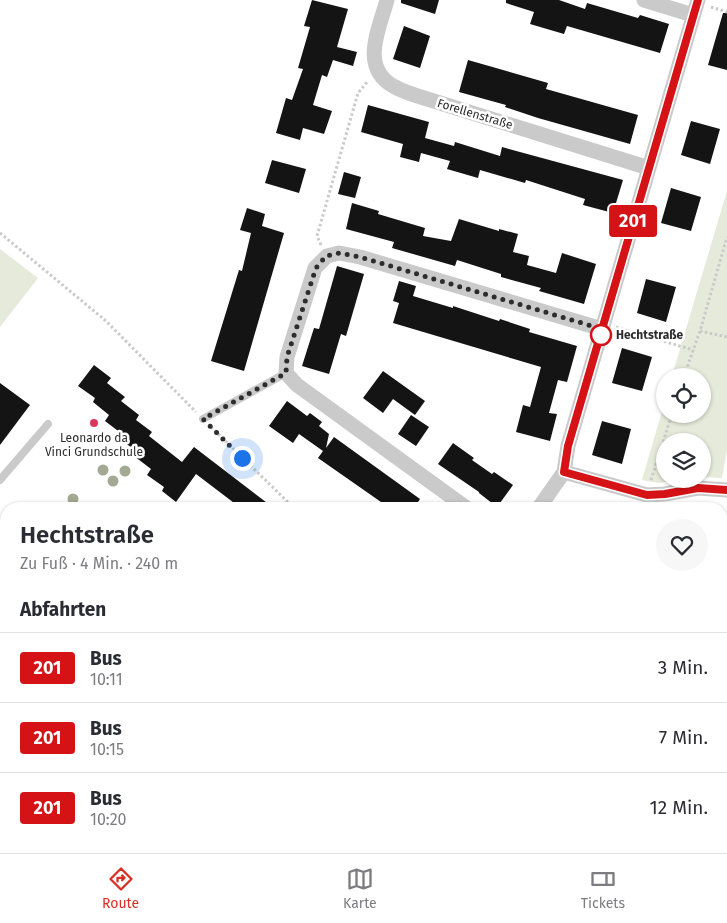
<!DOCTYPE html>
<html lang="de">
<meta charset="utf-8">
<style>
:root{--surface:#fff;--page:#f7f7f7;--text:#2b2b33;--muted:#7c7c81;--line:#e1e1e2;--accent:#d93025}
body{margin:0;font-family:"Fira Sans",sans-serif;background:var(--page);color:var(--text);height:100vh;display:flex;flex-direction:column;font-size:19px;white-space:nowrap}
*{box-sizing:border-box;margin:0}
p{font-size:16px;color:var(--muted)}
.icon{flex:none;width:28px;height:28px;fill:none;stroke:currentColor;stroke-width:2;stroke-linecap:round;stroke-linejoin:round}
.map{position:relative;flex:1;overflow:hidden}
.sheet{position:absolute;left:0px;top:502px;width:728px;height:351px;display:flex;flex-direction:column;background:var(--surface);border-radius:20px 20px 0 0;box-shadow:0 1px 4px #0004}
.sheet>*{flex:none}
.badge{padding:0 10px;border-radius:4px;font-size:18px;line-height:32px}
.tools{position:absolute;left:656px;top:368px;display:grid;gap:10px}
.tools a{display:grid;place-items:center;width:55px;height:55px;border-radius:50%;background:var(--surface);box-shadow:0 1px 4px #0004;font-size:25px}
.you{position:absolute;width:25px;height:25px;margin:-12px;border:4px solid #fff;border-radius:50%;background:#1a73e8;box-shadow:0 0 0 8px #1a73e833}
.map>.badge{position:absolute;translate:-50% -50%;box-shadow:0 0 0 2px #fff}
h2{padding:0 20px;font-size:19px;line-height:45px}
.round{display:grid;place-items:center;flex:none;width:52px;height:52px;border-radius:26px;background:var(--page)}
.overview{display:flex;align-items:center;justify-content:space-between;height:85px;padding:0 20px}
h1{font-size:24px;font-weight:600;line-height:38px}
ul{padding:0;list-style:none}
li{display:flex;align-items:center;gap:15px;height:70px;padding:0 20px;border-top:1px solid var(--line)}
li div{flex:1}
li b{display:block;font-size:19px}
li em{font-style:normal}
li .badge{min-width:55px;font-weight:700;text-align:center}
.tabs{display:flex;justify-content:space-around;align-items:center;height:70px;border-top:1px solid var(--line);background:var(--surface);font-size:14px;color:var(--muted)}
.tabs a{display:grid;justify-items:center;gap:2px}
.tabs .active{color:var(--accent)}
.map>svg:first-child{display:block}
.green{fill:#e5eada}
.building{fill:#141414}
.lines{fill:none;stroke-linecap:round;stroke-linejoin:round}
.path{stroke:#cacaca;stroke-width:3;stroke-dasharray:2.5 2.5;stroke-linecap:butt}
.lane{stroke:#cacaca;stroke-width:8}
.street{stroke:#cacaca;stroke-width:15}
.tree{fill:#a2aa94}
.line-casing{stroke:#fff;stroke-width:11}
.line{stroke:#d51317;stroke-width:8}
.walk{stroke:#2d2d2d;stroke-width:5;stroke-dasharray:0 9}
.stop-dot{fill:#fff;stroke:#d51317;stroke-width:2.5}
.poi-dot{fill:#db375c;stroke:#fff;stroke-width:2}
.labels{text-anchor:middle;stroke-width:5;stroke-linejoin:round;paint-order:stroke}
.street-label{font-size:12px;fill:#2d2d2d;stroke:#fff}
.stop-label{font-size:12px;font-weight:bold;fill:#2d2d2d;stroke:#fff;text-anchor:start}
.poi-label{font-size:12px;fill:#2d2d2d;stroke:#fff}
</style>
<div class="map">
<svg width="727" height="853" viewBox="0 0 727 853">
<rect width="100%" height="100%" fill="#fff"/>
<path class="green" d="M 727,191 L 727,450 L 722,478 L 703,477 L 702,441 L 665,441 L 665,479 L 684,479 L 659,483 L 642,480 L 665,401 L 665,414 L 702,414 L 702,376 L 672,376 Z
M 0,249 L 38,278 L 0,327 Z"/>
<path class="building" d="M 312,0 L 348,9 L 337,47 L 357,52 L 353,66 L 333,60 L 327,77 L 322,75 L 313,105 L 332,111 L 324,134 L 303,128 L 300,140 L 276,133 L 286,98 L 292,100 L 303,69 L 298,68 L 310,27 L 304,26 Z
M 401,0 L 439,0 L 435,14 L 401,3 Z
M 506,0 L 559,0 L 585,9 L 587,3 L 638,18 L 640,15 L 669,24 L 660,53 L 567,26 L 564,34 L 530,24 L 534,12 L 506,3 Z
M 723,13 L 727,13 L 727,70 L 708,65 Z
M 404,26 L 430,36 L 420,68 L 393,59 Z
M 468,60 L 548,83 L 546,89 L 638,115 L 630,144 L 538,118 L 505,107 L 506,105 L 459,92 Z
M 368,105 L 429,122 L 425,138 L 454,146 L 455,142 L 500,156 L 502,147 L 623,180 L 613,213 L 583,205 L 585,199 L 526,180 L 525,183 L 480,170 L 478,178 L 447,169 L 450,161 L 421,153 L 419,162 L 400,157 L 403,144 L 361,132 Z
M 691,121 L 720,129 L 710,164 L 681,155 Z
M 272,160 L 306,169 L 299,193 L 265,183 Z
M 344,172 L 361,177 L 355,198 L 338,194 Z
M 671,188 L 701,197 L 691,231 L 661,223 Z
M 352,203 L 379,211 L 378,214 L 425,228 L 423,236 L 451,241 L 459,219 L 499,231 L 499,229 L 518,234 L 513,252 L 529,256 L 527,265 L 556,273 L 562,253 L 596,264 L 584,304 L 539,291 L 541,288 L 501,277 L 501,274 L 457,260 L 455,266 L 392,248 L 394,242 L 346,229 Z
M 247,208 L 265,214 L 262,226 L 284,233 L 244,371 L 211,361 L 239,270 L 242,271 L 251,233 L 240,230 Z
M 337,266 L 364,274 L 346,336 L 341,334 L 329,374 L 302,366 L 314,328 L 319,329 Z
M 646,279 L 676,287 L 666,322 L 637,313 Z
M 399,281 L 416,286 L 413,296 L 453,308 L 453,306 L 499,321 L 500,319 L 530,329 L 529,332 L 577,346 L 567,382 L 558,380 L 549,413 L 557,414 L 550,441 L 516,432 L 523,405 L 530,407 L 541,367 L 393,323 L 399,303 L 393,301 Z
M 622,348 L 652,357 L 642,391 L 612,383 Z
M 94,365 L 111,378 L 107,383 L 125,397 L 121,401 L 139,415 L 136,420 L 152,432 L 149,436 L 182,462 L 194,447 L 275,509 L 242,509 L 196,474 L 176,502 L 162,491 L 164,487 L 147,475 L 151,469 L 134,456 L 137,452 L 119,438 L 122,434 L 105,421 L 109,415 L 93,402 L 95,398 L 78,386 Z
M 383,371 L 425,401 L 415,415 L 393,399 L 383,413 L 363,398 Z
M 0,383 L 30,405 L 0,445 Z
M 287,401 L 307,416 L 310,413 L 322,422 L 319,426 L 329,434 L 326,448 L 334,437 L 420,499 L 418,502 L 427,509 L 391,509 L 318,458 L 323,451 L 299,434 L 293,443 L 269,426 Z
M 411,415 L 429,427 L 416,446 L 398,434 Z
M 602,421 L 631,429 L 622,464 L 592,455 Z
M 453,443 L 474,458 L 472,460 L 492,474 L 494,472 L 513,485 L 497,507 L 479,493 L 479,492 L 438,464 Z"/>
<g class="lines">
<path class="path" d="M 711,7 L 727,12
M 0,233 L 106,321 L 196,412
M 321,245 L 317,236 L 358,93 L 368,81
M 616,327 L 693,350
M 700,331 L 727,337
M 684,376 L 700,331 L 727,237
M 211,427 L 295,509
M 651,480 L 672,414
M 721,653 L 727,653
M 721,660 L 727,666
M 0,725 L 6,727
M 0,739 L 4,726
M 721,756 L 727,745
M 0,760 L 6,761
M 343,848 L 344,853
M 618,848 L 634,853
M 62,853 L 64,848
M 330,853 L 336,848
M 565,853 L 567,848
M 665,853 L 668,848
M 724,853 L 727,848"/>
<path class="lane" d="M 203,419 L 286,373
M 0,480 L 48,424
M 0,691 L 6,693"/>
<path class="street" d="M 387,0 C 379,30 359,68 395,87 C 404,92 414,95 424,98 L 649,168
M 644,0 L 693,15
M 564,472 L 647,495 L 665,494 L 698,488 L 727,490
M 468,509 L 297,385 L 286,373 L 287,357 L 315,268 L 327,256 L 339,253 L 360,257 L 602,329
M 538,509 L 564,472 L 568,446 L 698,0
M 188,853 L 189,848
M 398,853 L 400,848"/>
</g>
<g class="tree">
<circle cx="103" cy="470" r="5.5"/>
<circle cx="125" cy="471" r="5.5"/>
<circle cx="113" cy="481" r="5.5"/>
<circle cx="73" cy="499" r="5.5"/>
</g>
<g class="lines">
<g class="line-casing">
<path id="line" d="M 698,0 L 568,446 L 564,472 L 647,495 L 665,494 L 698,488 L 727,490"/>
</g>
<use href="#line" class="line"/>
<path class="walk" d="M 242,458 L 203,419 L 286,373 L 287,357 L 316,268 L 326,256 L 339,253 L 360,257 L 602,329 L 601,335"/>
</g>
<circle class="stop-dot" cx="601" cy="335" r="10"/>
<circle class="poi-dot" cx="94" cy="423" r="5"/>
<g class="labels">
<g class="street-label">
<text transform="translate(475 114) rotate(17)" y="4">Forellenstraße</text>
</g>
<g class="stop-label">
<text x="616" y="339">Hechtstraße</text>
</g>
<g class="poi-label">
<text x="94" y="442">Leonardo da<tspan x="94" dy="14">Vinci Grundschule</tspan></text>
</g>
</g>
</svg>
<div class="tools">
<a><svg class="icon" aria-label="locate" viewBox="0 0 24 24"><circle cx="12" cy="12" r="6"/><path d="M12 2v4M12 18v4M2 12h4M18 12h4"/></svg></a>
<a><svg class="icon" aria-label="layers" viewBox="0 0 24 24"><path d="M12 4l9 5-9 5-9-5zM3 14l9 5 9-5"/></svg></a>
</div>
<div class="you" style="left:242px;top:458px"></div>
<b class="badge" style="left:633px;top:221px;background:#d51317;color:#fff">201</b>
<section class="sheet">
<div class="overview"><div><h1>Hechtstraße</h1><p>Zu Fuß · 4 Min. · 240 m</p></div><a class="round"><svg class="icon" aria-label="heart" viewBox="0 0 24 24"><path d="M12 20l-8-8c-3-5 5-10 8-4 3-6 11-1 8 4z"/></svg></a></div>
<h2>Abfahrten</h2>
<ul>
<li><span class="badge" style="background:#d51317;color:#fff">201</span><div><b>Bus</b><p>10:11</p></div><em>3 Min.</em></li>
<li><span class="badge" style="background:#d51317;color:#fff">201</span><div><b>Bus</b><p>10:15</p></div><em>7 Min.</em></li>
<li><span class="badge" style="background:#d51317;color:#fff">201</span><div><b>Bus</b><p>10:20</p></div><em>12 Min.</em></li>
</ul>
</section>
</div>
<nav class="tabs">
<a class="active"><svg class="icon" aria-label="directions" viewBox="0 0 24 24"><path d="M12 3l9 9-9 9-9-9zM9 14v-3h6M13 9l2 2-2 2"/></svg>Route</a>
<a><svg class="icon" aria-label="map" viewBox="0 0 24 24"><path d="M3 6l6-2 6 2 6-2v14l-6 2-6-2-6 2zM9 4v14M15 6v14"/></svg>Karte</a>
<a><svg class="icon" aria-label="tickets" viewBox="0 0 24 24"><path d="M3 7h18v10H3zM15 7v10"/></svg>Tickets</a>
</nav>
